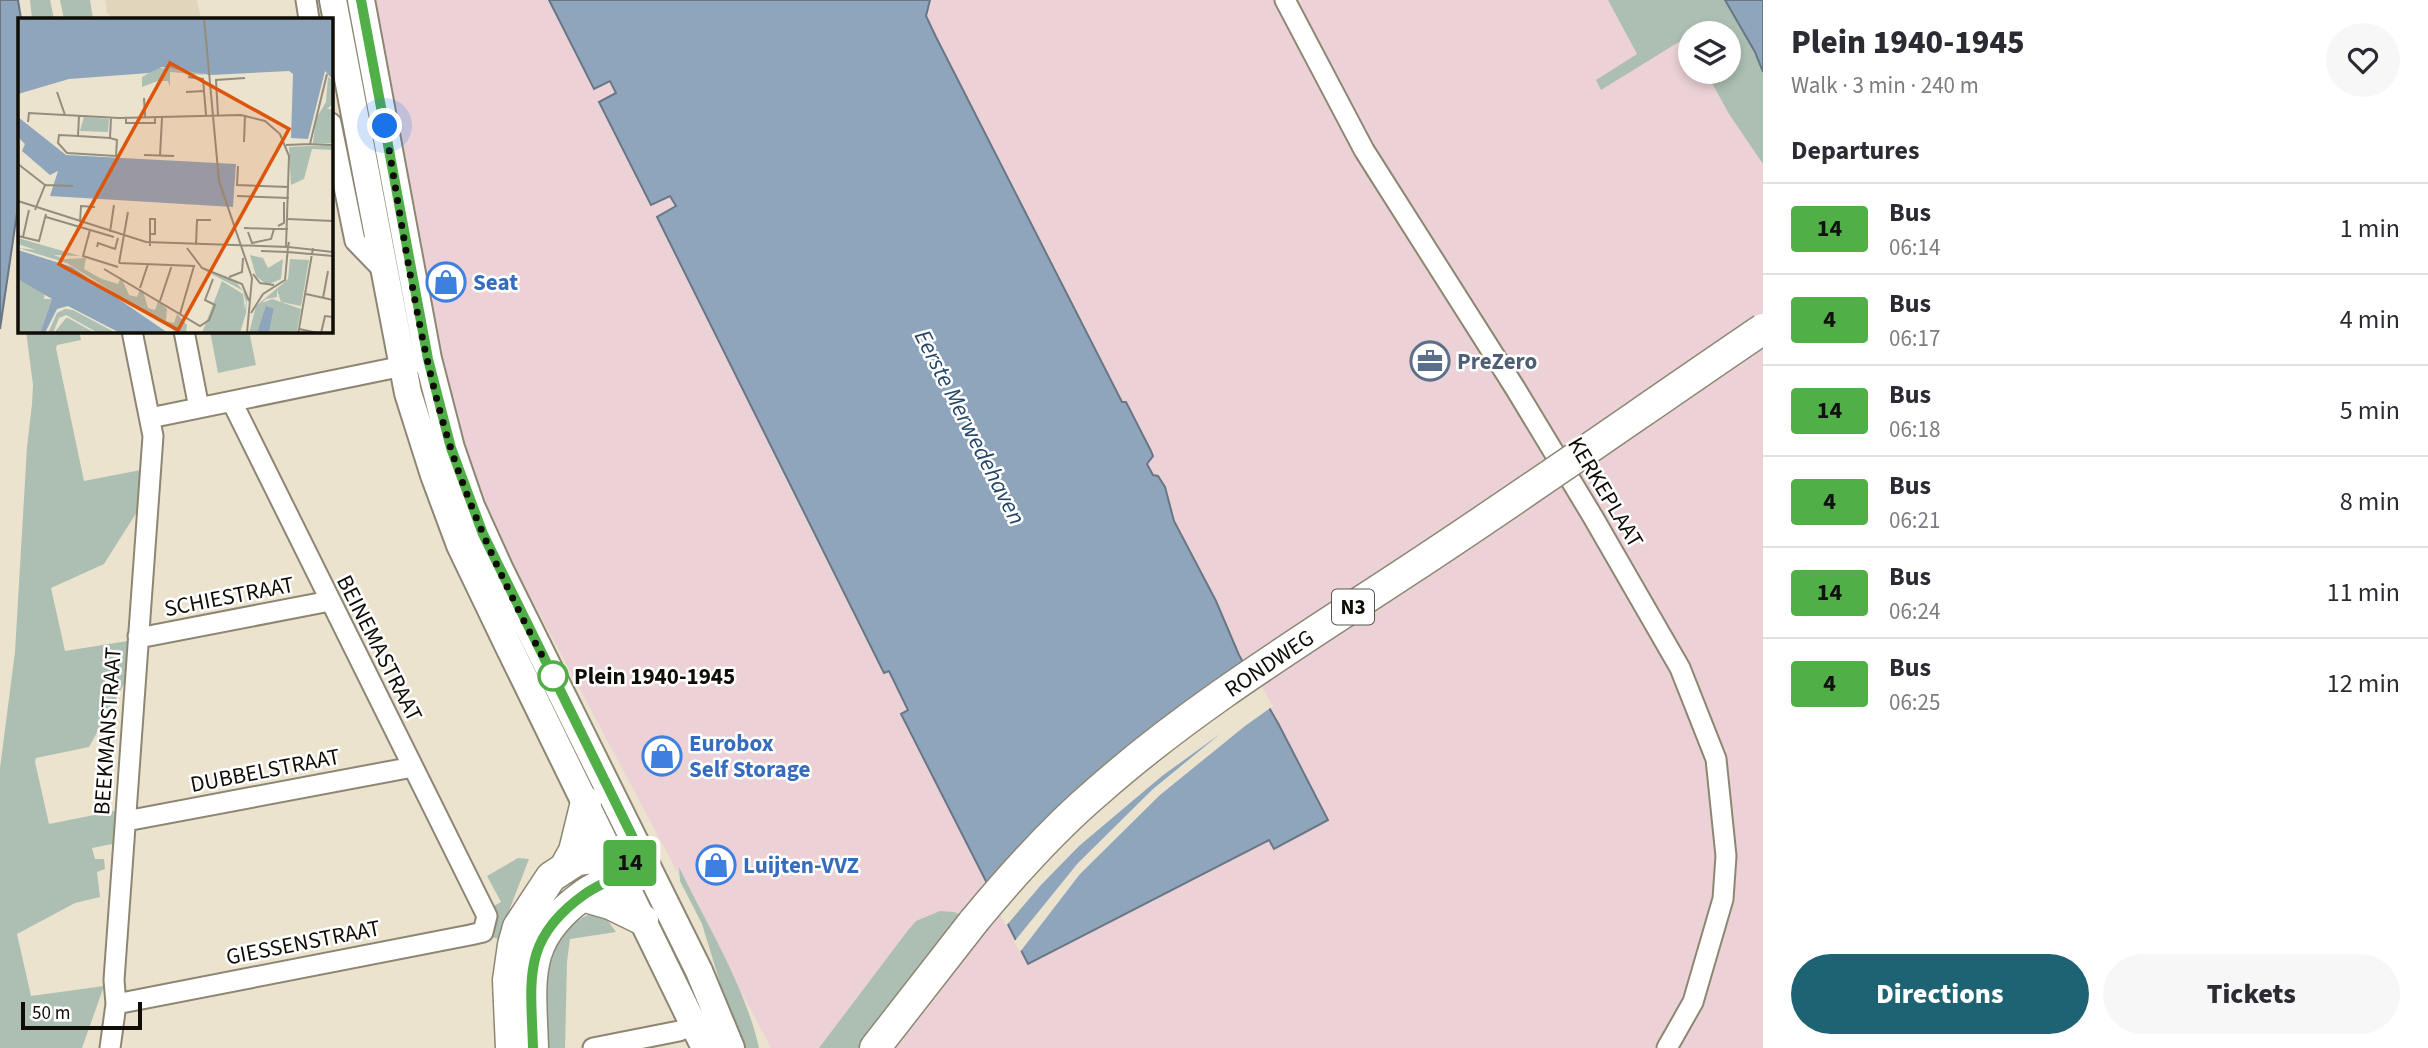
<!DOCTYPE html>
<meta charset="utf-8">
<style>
:root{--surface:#fff;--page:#f7f7f7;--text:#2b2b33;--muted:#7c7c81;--line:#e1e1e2;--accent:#1e6374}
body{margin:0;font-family:"Source Sans 3",sans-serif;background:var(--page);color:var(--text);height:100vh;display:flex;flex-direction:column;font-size:26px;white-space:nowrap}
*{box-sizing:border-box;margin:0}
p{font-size:23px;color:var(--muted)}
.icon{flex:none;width:38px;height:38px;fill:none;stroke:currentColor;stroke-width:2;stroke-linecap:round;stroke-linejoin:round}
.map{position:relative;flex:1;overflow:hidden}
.side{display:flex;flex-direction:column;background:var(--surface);width:665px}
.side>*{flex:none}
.badge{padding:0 14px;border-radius:5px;font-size:24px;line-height:46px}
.fabs{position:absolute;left:1678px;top:21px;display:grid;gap:14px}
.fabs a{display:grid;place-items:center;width:63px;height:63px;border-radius:50%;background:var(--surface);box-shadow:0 4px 10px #0003;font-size:35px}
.scale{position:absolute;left:21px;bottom:18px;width:121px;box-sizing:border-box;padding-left:7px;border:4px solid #0f0d06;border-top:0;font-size:19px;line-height:24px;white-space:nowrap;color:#0f0d06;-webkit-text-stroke:5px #fff;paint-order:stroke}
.you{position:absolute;width:35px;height:35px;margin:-18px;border:5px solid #fff;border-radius:50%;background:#1a73e8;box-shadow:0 0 0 10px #1a73e833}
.map>.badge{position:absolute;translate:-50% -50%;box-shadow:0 0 0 4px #fff}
h2{padding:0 28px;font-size:26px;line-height:63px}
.round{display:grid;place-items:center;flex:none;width:74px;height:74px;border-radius:37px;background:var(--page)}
.summary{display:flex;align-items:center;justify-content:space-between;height:119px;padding:0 28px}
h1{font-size:33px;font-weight:800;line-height:52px}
.primary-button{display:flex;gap:14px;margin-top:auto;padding:14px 28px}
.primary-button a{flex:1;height:80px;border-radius:42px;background:var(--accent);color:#fff;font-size:28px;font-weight:800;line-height:80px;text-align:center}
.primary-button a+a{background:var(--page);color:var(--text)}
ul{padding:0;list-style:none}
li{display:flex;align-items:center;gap:21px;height:91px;padding:0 28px;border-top:2px solid var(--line)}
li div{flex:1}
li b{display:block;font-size:26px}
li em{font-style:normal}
li .badge{min-width:77px;font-weight:700;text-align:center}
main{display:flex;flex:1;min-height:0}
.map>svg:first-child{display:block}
.industrial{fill:#ecd2d7}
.built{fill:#e1d6bb}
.green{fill:#adbfb2}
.water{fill:#8fa5bb;stroke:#697785;stroke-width:2}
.pier{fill:#ebe3ce}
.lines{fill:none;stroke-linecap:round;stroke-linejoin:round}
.minor-casing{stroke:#8d8673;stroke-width:23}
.secondary-casing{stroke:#8d8673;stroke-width:30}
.primary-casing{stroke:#8d8673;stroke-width:33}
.minor{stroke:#fff;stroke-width:19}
.secondary{stroke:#fff;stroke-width:26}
.primary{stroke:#fff;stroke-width:30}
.primary-bridge-casing{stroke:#8d8673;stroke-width:33;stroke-linecap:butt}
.primary-bridge{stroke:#fff;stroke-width:30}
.line-casing{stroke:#fff;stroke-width:16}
.line{stroke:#50af46;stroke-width:10}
.walk{stroke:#0f0d06;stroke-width:7;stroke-dasharray:0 12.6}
.stop-dot{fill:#fff;stroke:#50af46;stroke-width:3.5}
.labels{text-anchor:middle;stroke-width:5;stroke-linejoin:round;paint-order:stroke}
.shield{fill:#fff;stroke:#575651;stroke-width:2}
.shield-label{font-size:21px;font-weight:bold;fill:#0f0d06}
.shop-label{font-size:23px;font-weight:bold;fill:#366cbe;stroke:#fff;text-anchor:start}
.service-label{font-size:23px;font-weight:bold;fill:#4e5e75;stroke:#fff;text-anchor:start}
.street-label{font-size:23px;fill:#0f0d06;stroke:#fff}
.stop-label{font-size:23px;font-weight:bold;fill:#0f0d06;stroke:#fff;text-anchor:start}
.water-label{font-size:24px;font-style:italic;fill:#234668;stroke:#fff}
.inset-river{fill:none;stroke:#8fa5bb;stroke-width:3.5}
.inset-road{fill:none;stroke:#938d7e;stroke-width:2}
.view{fill:#dd550c;fill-opacity:0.15;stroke:#dd550c;stroke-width:3.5}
.inset-edge{fill:none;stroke:#0f0d06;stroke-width:3.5}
</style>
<main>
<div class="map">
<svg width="1763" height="1048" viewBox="0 0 1763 1048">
<rect width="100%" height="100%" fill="#ebe3ce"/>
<path class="industrial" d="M 351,0 L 1701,0 L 1719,33 L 1690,33 L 1690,72 L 1729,72 L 1763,111 L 1763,1048 L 771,1048 L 415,380 Z"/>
<path class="built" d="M 105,0 L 197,0 L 201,19 L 114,19 L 107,13 Z"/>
<path class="green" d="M 30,0 L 50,0 L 54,19 L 32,19 Z
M 60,0 L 90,0 L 93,19 L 64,19 Z
M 1608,0 L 1725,0 L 1755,52 L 1763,71 L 1763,164 L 1729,114 L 1706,72 L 1729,72 L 1729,33 L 1701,33 L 1703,27 L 1601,90 L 1596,80 L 1637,54 Z
M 26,331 L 79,331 L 81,340 L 57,345 L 56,348 L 84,481 L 146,469 L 142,504 L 104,564 L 51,588 L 65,651 L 134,640 L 130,673 L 89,747 L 36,758 L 35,762 L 49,824 L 119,810 L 117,843 L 92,848 L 95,859 L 104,859 L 105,869 L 97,872 L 100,897 L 75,903 L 17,934 L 31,996 L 104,986 L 82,1048 L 0,1048 L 0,768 L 15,652 L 27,447 L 32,404 L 33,385 Z
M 210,331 L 249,331 L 256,365 L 218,373 Z
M 518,858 L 529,859 L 498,939 L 492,937 L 494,928 L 492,907 L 501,902 L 487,876 Z
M 679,867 C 706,923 746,988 759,1048 L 740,1048 L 739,1045 L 702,924 L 680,881 Z
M 600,910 L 616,932 L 570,939 L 567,962 L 565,1048 L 547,1048 C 546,996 537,930 600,910 Z
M 940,911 L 954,912 L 966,917 L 861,1048 L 819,1048 L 909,929 L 916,921 Z"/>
<path class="water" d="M 0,0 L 18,0 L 21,19 L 19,176 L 17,213 L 0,329 Z
M 549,0 L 930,0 L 926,16 L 936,37 L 1122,402 L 1126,402 L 1151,451 L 1153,456 L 1147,464 L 1153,475 L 1158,476 L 1165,487 L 1174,521 L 1216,601 L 1239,655 L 1279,725 L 1328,820 L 1274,849 L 1269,840 L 1028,964 L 901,714 L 908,710 L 889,671 L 884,673 L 657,217 L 676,206 L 670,196 L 651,205 L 599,102 L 616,93 L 610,81 L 594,89 Z
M 1725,0 L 1763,0 L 1763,72 L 1755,52 Z"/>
<path class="pier" d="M 1247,662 L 1273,706 L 1245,726 L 1160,795 L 1080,874 L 1020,952 L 1014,942 L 1078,863 L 1153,789 L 1220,734 L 1162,776 L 1079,846 L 1041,885 L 1006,926 L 986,887 Z"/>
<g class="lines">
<g class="minor-casing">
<path id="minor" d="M 306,0 L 309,19
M 1285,0 L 1364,150 L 1515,388 L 1593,517 L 1680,668 L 1716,759 L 1726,856 L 1723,899 L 1693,1002 L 1667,1048
M 331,123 L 355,241 L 385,272
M 184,331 L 199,408
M 150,418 L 413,364
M 138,636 L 149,636 L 330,601
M 126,821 L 413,767
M 116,1004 L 470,935 L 483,932 L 487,916 L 232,402
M 110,1048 L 116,1004 L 114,980 L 153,436 L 132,331
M 593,1048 L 679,1031 L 694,1025"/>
</g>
<g class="secondary-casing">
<path id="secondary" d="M 333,0 L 408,393 L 434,475 L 460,545 L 508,645 L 705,1048
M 361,0 L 428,359 L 451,448 L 471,506 L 500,570 L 699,971 L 731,1048"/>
</g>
<g class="primary-casing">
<path id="primary" d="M 565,867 L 574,851 L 586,802
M 582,896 L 610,904 L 643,920
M 511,1048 L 508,980 L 513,945 L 518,927 L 551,877 L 577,860 L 640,852
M 533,1048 C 531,979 521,939 585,894 C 596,886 611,881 622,872 C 628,866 634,859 640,852
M 875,1048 L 974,921"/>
</g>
<use href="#minor" class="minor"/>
<use href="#secondary" class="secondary"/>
<use href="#primary" class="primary"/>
<g class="primary-bridge-casing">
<path id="primary-bridge" d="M 974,921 C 1012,875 1052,830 1098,791 C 1193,707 1303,640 1409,570 C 1528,492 1645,409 1763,329"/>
</g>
<use href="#primary-bridge" class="primary-bridge"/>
</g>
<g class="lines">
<g class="line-casing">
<path id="line" d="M 361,0 L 428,359 L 451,448 L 483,534 L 640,852 C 634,859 628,866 622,872 C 611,881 596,886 585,894 C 521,939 531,979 533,1048"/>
</g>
<use href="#line" class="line"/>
<path class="walk" d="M 385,126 C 404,234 418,344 451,449 C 476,527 514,604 553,676"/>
</g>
<defs>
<g id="shop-ring" transform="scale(2.0125)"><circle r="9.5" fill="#fff" stroke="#3f7fe0" stroke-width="1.5"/><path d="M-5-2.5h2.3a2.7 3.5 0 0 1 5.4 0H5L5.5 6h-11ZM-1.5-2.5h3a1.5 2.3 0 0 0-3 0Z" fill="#3f7fe0"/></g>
<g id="office-ring" transform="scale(2.0125)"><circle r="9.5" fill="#fff" stroke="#5c6f8a" stroke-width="1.5"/><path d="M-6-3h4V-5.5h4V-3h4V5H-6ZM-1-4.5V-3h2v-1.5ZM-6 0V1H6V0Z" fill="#5c6f8a"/></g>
</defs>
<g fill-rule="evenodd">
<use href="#shop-ring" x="446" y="282"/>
<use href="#office-ring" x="1430" y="361"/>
<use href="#shop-ring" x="662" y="756"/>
<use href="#shop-ring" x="716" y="865"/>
</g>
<circle class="stop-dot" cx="553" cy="676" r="14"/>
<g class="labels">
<rect class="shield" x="1332" y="589.5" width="42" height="35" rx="5"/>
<g class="shield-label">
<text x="1353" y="614">N3</text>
</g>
<g class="shop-label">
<text x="473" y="290">Seat</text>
<text x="689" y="751">Eurobox<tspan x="689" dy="26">Self Storage</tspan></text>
<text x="743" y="873">Luijten-VVZ</text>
</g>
<g class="service-label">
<text x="1457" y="369">PreZero</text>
</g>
<g class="street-label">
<text transform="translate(1606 492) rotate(59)" y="8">KERKEPLAAT</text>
<text transform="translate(229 596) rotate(-11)" y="8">SCHIESTRAAT</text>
<text transform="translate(380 648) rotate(63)" y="8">BEINEMASTRAAT</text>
<text transform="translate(1269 663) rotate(-34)" y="8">RONDWEG</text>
<text transform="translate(107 731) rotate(-86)" y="8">BEEKMANSTRAAT</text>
<text transform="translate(265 770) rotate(-11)" y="8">DUBBELSTRAAT</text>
<text transform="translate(303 942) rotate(-11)" y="8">GIESSENSTRAAT</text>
</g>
<g class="stop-label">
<text x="574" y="684">Plein 1940-1945</text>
</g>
<g class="water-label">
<text transform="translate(970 427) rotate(63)" y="8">Eerste Merwedehaven</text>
</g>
</g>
<g transform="translate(18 18)">
<rect width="315" height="315" fill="#ebe3ce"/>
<path d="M 140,50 L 175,51 L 187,57 L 152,54 L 152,69 L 150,63 L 140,63 L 124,69 L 124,59 ZM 310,59 L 315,62 L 315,86 L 309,91 L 315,91 L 315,125 L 295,125 L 298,101 L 308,84 ZM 66,99 L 91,101 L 90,114 L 62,113 ZM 315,127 L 315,132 L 294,131 L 286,161 L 273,167 L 271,129 ZM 0,220 L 62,238 L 36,237 L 47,241 L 68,240 L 66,251 L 84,261 L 100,266 L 103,259 L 111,277 L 119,279 L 122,271 L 125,273 L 130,290 L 137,292 L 140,283 L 144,286 L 149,291 L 148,303 L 156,305 L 159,296 L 169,307 L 168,315 L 160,315 L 49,245 L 0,230 L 18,232 L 0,226 ZM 232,237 L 245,240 L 250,250 L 265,241 L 263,261 L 249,267 L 238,258 ZM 272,241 L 291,242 L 283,288 L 263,284 L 259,272 L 259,279 L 248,281 L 244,285 L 254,281 L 283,291 L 279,313 L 251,315 L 256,290 L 249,288 L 239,315 L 231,315 L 238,288 L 270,261 ZM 184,251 L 218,264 L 229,278 L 228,295 L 222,315 L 184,315 L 204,263 L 225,276 L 227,292 L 228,284 L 225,273 L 222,271 ZM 0,261 L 27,273 L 26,281 L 34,281 L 22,315 L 0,315 ZM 47,291 L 55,292 L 98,315 L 80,315 L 48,297 L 41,300 L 35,315 L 30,315 L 39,295 ZM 48,300 L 50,300 L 77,315 L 36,315 Z" fill="#adbfb2"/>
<path d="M 0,0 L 315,0 L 315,62 L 307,53 L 290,121 L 273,120 L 275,56 L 271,53 L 193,57 L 144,49 L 131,55 L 51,61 L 0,76 ZM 0,99 L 48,137 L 218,146 L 215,189 L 32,178 L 40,153 L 32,157 L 4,133 L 7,126 L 0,119 ZM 0,232 L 54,249 L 150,315 L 102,315 L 50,288 L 39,291 L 27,315 L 22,315 L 34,281 L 0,261 ZM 248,288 L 256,290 L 251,315 L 239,315 Z" fill="#8fa5bb"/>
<path class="inset-river" d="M 261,0 L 279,43 L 283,91 L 294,92"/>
<path class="inset-road" d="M 186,0 L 201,163 L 234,260 L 229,315M 170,59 L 185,61 L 186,73M 39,74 L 47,97M 168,74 L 186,73 L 188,97M 200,97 L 198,62 L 227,60M 61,98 L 60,118 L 41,117 L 40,125 L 49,135 L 98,138 L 99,122 L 92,120M 108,99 L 108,105 L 137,105 L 137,100M 127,100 L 126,80 L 127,97M 10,104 L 11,95 L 101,100 L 223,97 L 247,103 L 262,116 L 271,138 L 268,229M 60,118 L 92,120 L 93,100M 226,124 L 227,97M 292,126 L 315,127M 268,127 L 292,126 L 309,56M 126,137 L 156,138M 142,138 L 144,100M 0,146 L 27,167 L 17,192M 220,148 L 219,167 L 271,169M 27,167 L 55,168M 219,178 L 271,180M 0,183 L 128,224 L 270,229 L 267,262 L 245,276 L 233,295M 28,199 L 96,219M 270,201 L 315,203M 62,204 L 63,188 L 77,189M 260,208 L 266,205 L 266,184M 226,210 L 256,211M 72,212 L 65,238 L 100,249M 92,214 L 96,187M 230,214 L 234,225 L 253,221 L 256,211 L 270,211M 0,218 L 21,223 L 28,196M 5,219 L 11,192M 271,224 L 270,229 L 315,234M 178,227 L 179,202 L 193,202M 132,228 L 132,201 L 137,201 L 137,216 L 132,216M 79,229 L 80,225 L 97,231 L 100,220M 169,230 L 184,250 L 224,266 L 231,283M 243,233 L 270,234M 270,234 L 315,238M 101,245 L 176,248 L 162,296M 101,245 L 110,194M 86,251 L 182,308 L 191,302 L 197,287 L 187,282 L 195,261M 235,256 L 242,265 L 256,267M 211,259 L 224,254 L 225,240M 122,270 L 130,246M 288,276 L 315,282M 305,280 L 310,253M 142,283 L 154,247M 281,311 L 295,230M 280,315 L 281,311 L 300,315M 303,315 L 307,298 L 315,299"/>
<path class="view" d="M 152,45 L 271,111 L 160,312 L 41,246 Z"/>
<rect width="315" height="315" class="inset-edge"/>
</g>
</svg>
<div class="fabs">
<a><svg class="icon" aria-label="layers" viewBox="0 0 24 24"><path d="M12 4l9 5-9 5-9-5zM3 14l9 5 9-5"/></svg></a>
</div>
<div class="scale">50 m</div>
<div class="you" style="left:385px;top:126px"></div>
<b class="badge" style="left:630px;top:863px;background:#50af46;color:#111">14</b>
</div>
<section class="side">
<div class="summary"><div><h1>Plein 1940-1945</h1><p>Walk · 3 min · 240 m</p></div><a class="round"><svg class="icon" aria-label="heart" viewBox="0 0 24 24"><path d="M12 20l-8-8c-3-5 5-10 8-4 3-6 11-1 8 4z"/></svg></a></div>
<h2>Departures</h2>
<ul>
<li><span class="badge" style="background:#50af46;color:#111">14</span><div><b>Bus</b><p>06:14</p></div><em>1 min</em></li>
<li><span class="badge" style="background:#50af46;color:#111">4</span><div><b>Bus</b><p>06:17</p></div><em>4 min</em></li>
<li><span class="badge" style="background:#50af46;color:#111">14</span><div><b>Bus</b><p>06:18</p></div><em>5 min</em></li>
<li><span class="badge" style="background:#50af46;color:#111">4</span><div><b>Bus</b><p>06:21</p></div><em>8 min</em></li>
<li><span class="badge" style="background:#50af46;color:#111">14</span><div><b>Bus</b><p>06:24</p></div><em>11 min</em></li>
<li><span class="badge" style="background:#50af46;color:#111">4</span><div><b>Bus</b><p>06:25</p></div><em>12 min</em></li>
</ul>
<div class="primary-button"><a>Directions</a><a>Tickets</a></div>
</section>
</main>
